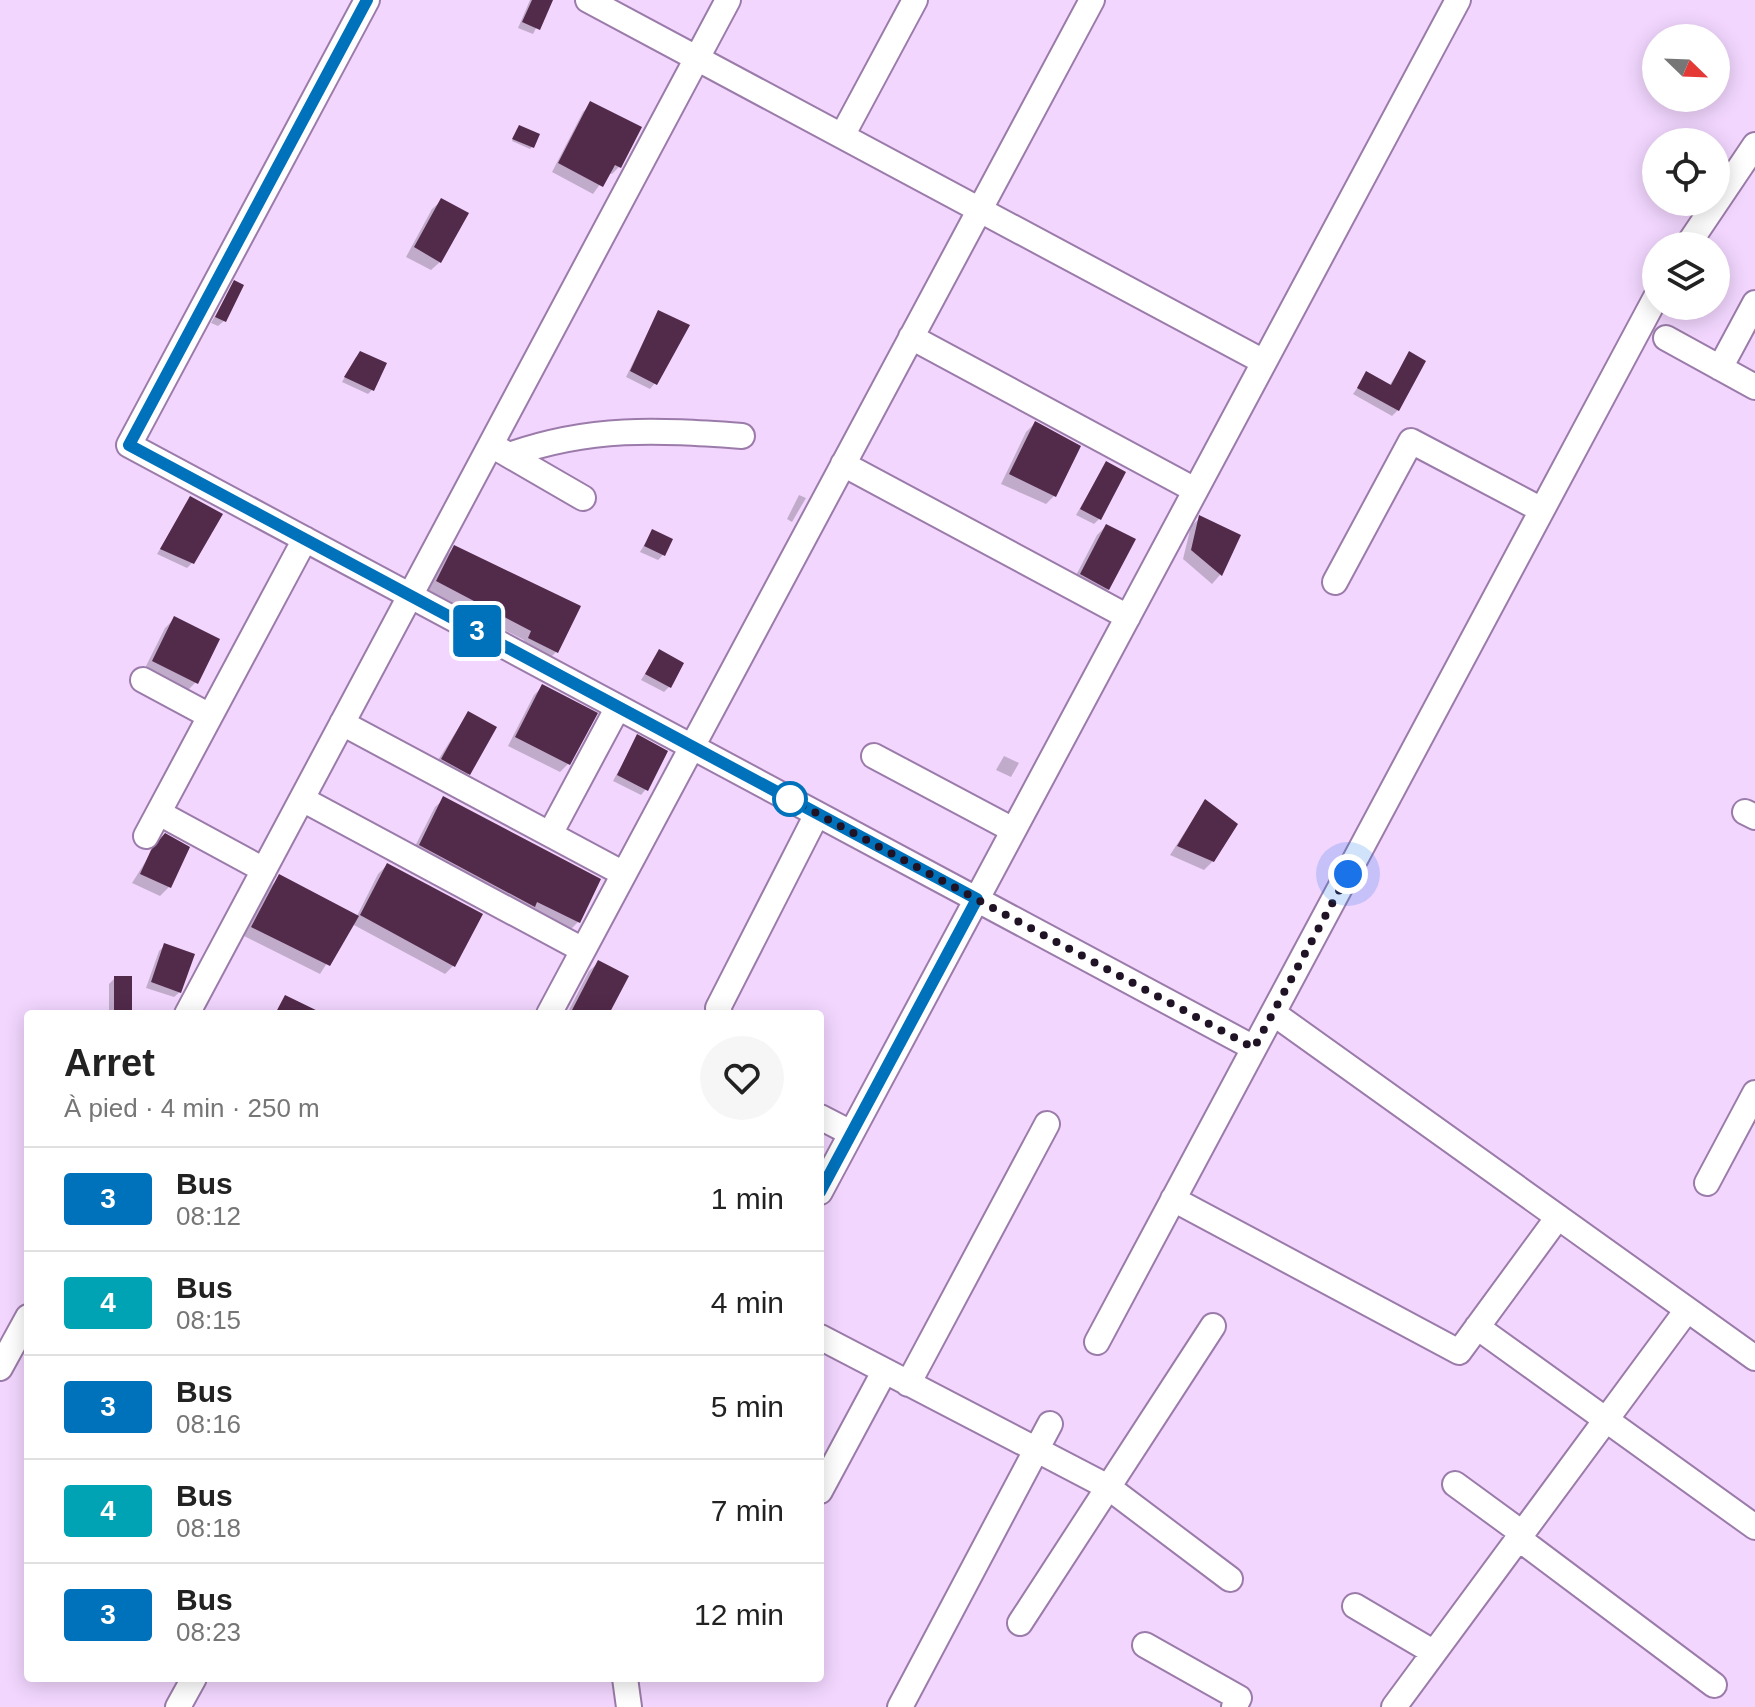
<!DOCTYPE html>
<html lang="fr">
<meta charset="utf-8">
<style>
:root{--surface:#fff;--page:#f6f6f6;--text:#222;--muted:#767676;--line:#e0e0e0}
body{margin:0;font-family:Helvetica,sans-serif;background:var(--page);color:var(--text);height:100vh;display:flex;flex-direction:column;font-size:30px;white-space:nowrap}
*{box-sizing:border-box;margin:0}
p{font-size:26px;color:var(--muted)}
.icon{flex:none;width:44px;height:44px;fill:none;stroke:currentColor;stroke-width:2;stroke-linecap:round;stroke-linejoin:round}
.map{position:relative;flex:1;overflow:hidden}
.panel{position:absolute;left:24px;top:1010px;width:800px;height:672px;display:flex;flex-direction:column;background:var(--surface);border-radius:8px;box-shadow:0 4px 20px #0003}
.panel>*{flex:none}
.badge{padding:0 16px;border-radius:6px;font-size:28px;line-height:52px}
.needle{width:52px;rotate:113deg}
.controls{position:absolute;left:1642px;top:24px;display:grid;gap:16px}
.controls a{display:grid;place-items:center;width:88px;height:88px;border-radius:50%;background:var(--surface);box-shadow:0 4px 20px #0003;font-size:40px}
.you{position:absolute;width:40px;height:40px;margin:-20px;border:6px solid #fff;border-radius:50%;background:#1a73e8;box-shadow:0 0 0 12px #1a73e833}
.map>.badge{position:absolute;translate:-50% -50%;box-shadow:0 0 0 4px #fff}
.round{display:grid;place-items:center;flex:none;width:84px;height:84px;border-radius:42px;background:var(--page)}
.summary{display:flex;align-items:center;justify-content:space-between;height:136px;padding:0 40px}
h1{font-size:38px;font-weight:600;line-height:60px}
ul{padding:0;list-style:none}
li{display:flex;align-items:center;gap:24px;height:104px;padding:0 40px;border-top:2px solid var(--line)}
li div{flex:1}
li b{display:block;font-size:30px}
li em{font-style:normal}
li .badge{min-width:88px;font-weight:700;text-align:center}
.map>svg:first-child{display:block}
.shadow{fill:#0003}
.building{fill:#522a4a}
.lines{fill:none;stroke-linecap:round;stroke-linejoin:round}
.minor-casing{stroke:#9b7ba9;stroke-width:28}
.minor{stroke:#fff;stroke-width:24}
.line-casing{stroke:#fff;stroke-width:18}
.line{stroke:#0072bc;stroke-width:12}
.walk{stroke:#1f1325;stroke-width:8;stroke-dasharray:0 14.4}
.stop-dot{fill:#fff;stroke:#0072bc;stroke-width:4}
</style>
<div class="map">
<svg width="1755" height="1707" viewBox="0 0 1755 1707">
<rect width="100%" height="100%" fill="#f2d6fe"/>
<path class="shadow" d="M 530,0 L 551,0 L 533,34 L 518,28 Z
M 591,104 L 620,166 L 612,174 L 608,173 L 593,194 L 552,172 L 583,112 Z
M 517,129 L 532,147 L 530,149 L 512,141 Z
M 441,201 L 440,262 L 431,270 L 406,257 L 432,209 Z
M 234,283 L 224,321 L 218,326 L 211,323 Z
M 658,312 L 655,383 L 650,389 L 626,377 Z
M 1410,354 L 1398,410 L 1392,416 L 1353,394 L 1367,374 L 1389,386 Z
M 356,357 L 372,390 L 368,394 L 342,382 Z
M 1035,423 L 1055,495 L 1046,504 L 1001,484 L 1026,432 Z
M 1106,463 L 1099,519 L 1094,524 L 1076,515 Z
M 799,495 L 806,498 L 792,522 L 787,519 Z
M 190,499 L 192,563 L 187,568 L 157,554 Z
M 1200,518 L 1239,536 L 1220,575 L 1212,584 L 1183,559 L 1191,526 Z
M 1106,526 L 1108,589 L 1099,598 L 1072,583 L 1097,535 Z
M 652,532 L 663,555 L 658,560 L 640,552 Z
M 455,547 L 556,652 L 547,661 L 520,648 L 524,640 L 428,590 L 446,556 Z
M 174,619 L 196,682 L 187,691 L 144,670 L 165,628 Z
M 659,651 L 669,687 L 664,692 L 641,680 Z
M 543,686 L 568,764 L 560,772 L 508,746 L 534,695 Z
M 468,713 L 469,773 L 460,782 L 433,768 Z
M 637,737 L 646,789 L 641,795 L 613,781 Z
M 1004,756 L 1019,763 L 1011,777 L 996,770 Z
M 444,799 L 578,922 L 569,931 L 411,854 L 435,807 Z
M 1205,801 L 1213,861 L 1204,870 L 1170,855 Z
M 156,845 L 169,887 L 160,896 L 132,883 Z
M 387,865 L 454,965 L 445,974 L 352,924 L 320,974 L 244,936 L 271,886 L 280,877 L 357,916 L 378,874 Z
M 164,946 L 180,992 L 174,997 L 146,988 L 159,951 Z
M 598,963 L 607,1014 L 567,1014 L 589,971 Z
M 115,978 L 130,1014 L 109,1014 L 109,984 Z"/>
<path class="building" d="M 532,0 L 553,0 L 540,30 L 522,22 Z
M 590,101 L 642,127 L 621,168 L 615,165 L 603,187 L 558,163 Z
M 519,125 L 540,134 L 534,148 L 512,139 Z
M 441,198 L 469,213 L 441,263 L 414,247 Z
M 234,280 L 244,285 L 226,322 L 215,317 Z
M 658,310 L 690,325 L 657,385 L 630,371 Z
M 360,351 L 387,363 L 374,391 L 344,377 Z
M 1409,351 L 1426,361 L 1399,411 L 1357,388 L 1366,371 L 1391,385 Z
M 1035,421 L 1081,446 L 1056,497 L 1009,474 Z
M 1106,461 L 1126,472 L 1101,520 L 1080,509 Z
M 190,496 L 223,514 L 194,564 L 160,549 Z
M 1199,515 L 1241,535 L 1222,576 L 1191,550 Z
M 1106,524 L 1136,539 L 1109,590 L 1080,574 Z
M 652,529 L 673,539 L 665,556 L 644,546 Z
M 454,545 L 581,606 L 558,653 L 528,638 L 531,631 L 436,581 Z
M 174,616 L 220,639 L 198,684 L 152,661 Z
M 659,649 L 684,663 L 671,688 L 645,674 Z
M 542,684 L 598,713 L 570,765 L 515,737 Z
M 468,711 L 497,727 L 470,775 L 441,759 Z
M 637,734 L 668,751 L 648,791 L 617,775 Z
M 443,796 L 601,879 L 580,923 L 537,902 L 535,907 L 419,845 Z
M 1205,799 L 1238,824 L 1214,862 L 1177,846 Z
M 165,833 L 190,847 L 171,888 L 140,874 L 151,850 Z
M 387,863 L 483,914 L 455,967 L 360,915 Z
M 279,874 L 359,916 L 330,966 L 251,927 Z
M 164,943 L 195,954 L 181,993 L 151,982 Z
M 598,960 L 629,976 L 609,1014 L 570,1014 Z
M 114,976 L 132,976 L 132,1014 L 114,1014 Z
M 285,995 L 324,1014 L 275,1014 Z"/>
<g class="lines">
<g class="minor-casing">
<path id="minor" d="M 367,0 L 129,445 L 1254,1048
M 588,0 L 1264,362
M 842,136 L 915,0
M 1687,246 L 1755,145
M 911,337 L 1195,490
M 1666,338 L 1755,387
M 1720,368 L 1755,303
M 500,450 L 583,498
M 509,455 C 591,426 656,430 742,436
M 843,464 L 1128,617
M 1335,582 L 1411,441 L 1542,510
M 143,680 L 210,716
M 342,723 L 624,874
M 874,756 L 1013,830
M 302,799 L 583,950
M 1745,812 L 1755,817
M 159,813 L 264,870
M 550,834 L 618,707
M 146,836 L 305,539
M 1273,1013 L 1755,1358
M 187,1014 L 728,0
M 549,1014 L 1092,0
M 720,1014 L 718,1008 L 817,814
M 820,1117 L 851,1133
M 1707,1183 L 1755,1093
M 820,1192 L 1458,0
M 1173,1199 L 1459,1352 L 1558,1217
M 1477,1327 L 1755,1527
M 820,1337 L 1108,1487 L 1230,1579
M 1097,1342 L 1656,297
M 0,1368 L 28,1317
M 908,1384 L 1047,1124
M 1455,1484 L 1522,1533
M 820,1491 L 884,1372
M 1518,1538 L 1714,1685
M 1355,1606 L 1433,1652
M 1020,1623 L 1213,1326
M 1145,1645 L 1239,1698 L 1234,1707
M 625,1678 L 629,1707
M 178,1707 L 194,1678
M 900,1707 L 1050,1424
M 1394,1707 L 1687,1310"/>
</g>
<use href="#minor" class="minor"/>
</g>
<g class="lines">
<g class="line-casing">
<path id="line" d="M 367,0 L 129,445 L 977,899 L 820,1192"/>
</g>
<use href="#line" class="line"/>
<path class="walk" d="M 790,799 L 1254,1048 L 1348,874"/>
</g>
<circle class="stop-dot" cx="790" cy="799" r="16"/>
</svg>
<div class="controls">
<a><svg class="needle" viewBox="-14 -14 28 28"><path d="M0-13l5 13h-10z" fill="#e53935"/><path d="M0 13l5-13h-10z" fill="#767676"/></svg></a>
<a><svg class="icon" aria-label="locate" viewBox="0 0 24 24"><circle cx="12" cy="12" r="6"/><path d="M12 2v4M12 18v4M2 12h4M18 12h4"/></svg></a>
<a><svg class="icon" aria-label="layers" viewBox="0 0 24 24"><path d="M12 4l9 5-9 5-9-5zM3 14l9 5 9-5"/></svg></a>
</div>
<div class="you" style="left:1348px;top:874px"></div>
<b class="badge" style="left:477px;top:631px;background:#0072bc;color:#fff">3</b>
<section class="panel">
<div class="summary"><div><h1>Arret</h1><p>À pied · 4 min · 250 m</p></div><a class="round"><svg class="icon" aria-label="heart" viewBox="0 0 24 24"><path d="M12 20l-8-8c-3-5 5-10 8-4 3-6 11-1 8 4z"/></svg></a></div>
<ul>
<li><span class="badge" style="background:#0072bc;color:#fff">3</span><div><b>Bus</b><p>08:12</p></div><em>1 min</em></li>
<li><span class="badge" style="background:#00a3b4;color:#fff">4</span><div><b>Bus</b><p>08:15</p></div><em>4 min</em></li>
<li><span class="badge" style="background:#0072bc;color:#fff">3</span><div><b>Bus</b><p>08:16</p></div><em>5 min</em></li>
<li><span class="badge" style="background:#00a3b4;color:#fff">4</span><div><b>Bus</b><p>08:18</p></div><em>7 min</em></li>
<li><span class="badge" style="background:#0072bc;color:#fff">3</span><div><b>Bus</b><p>08:23</p></div><em>12 min</em></li>
</ul>
</section>
</div>
